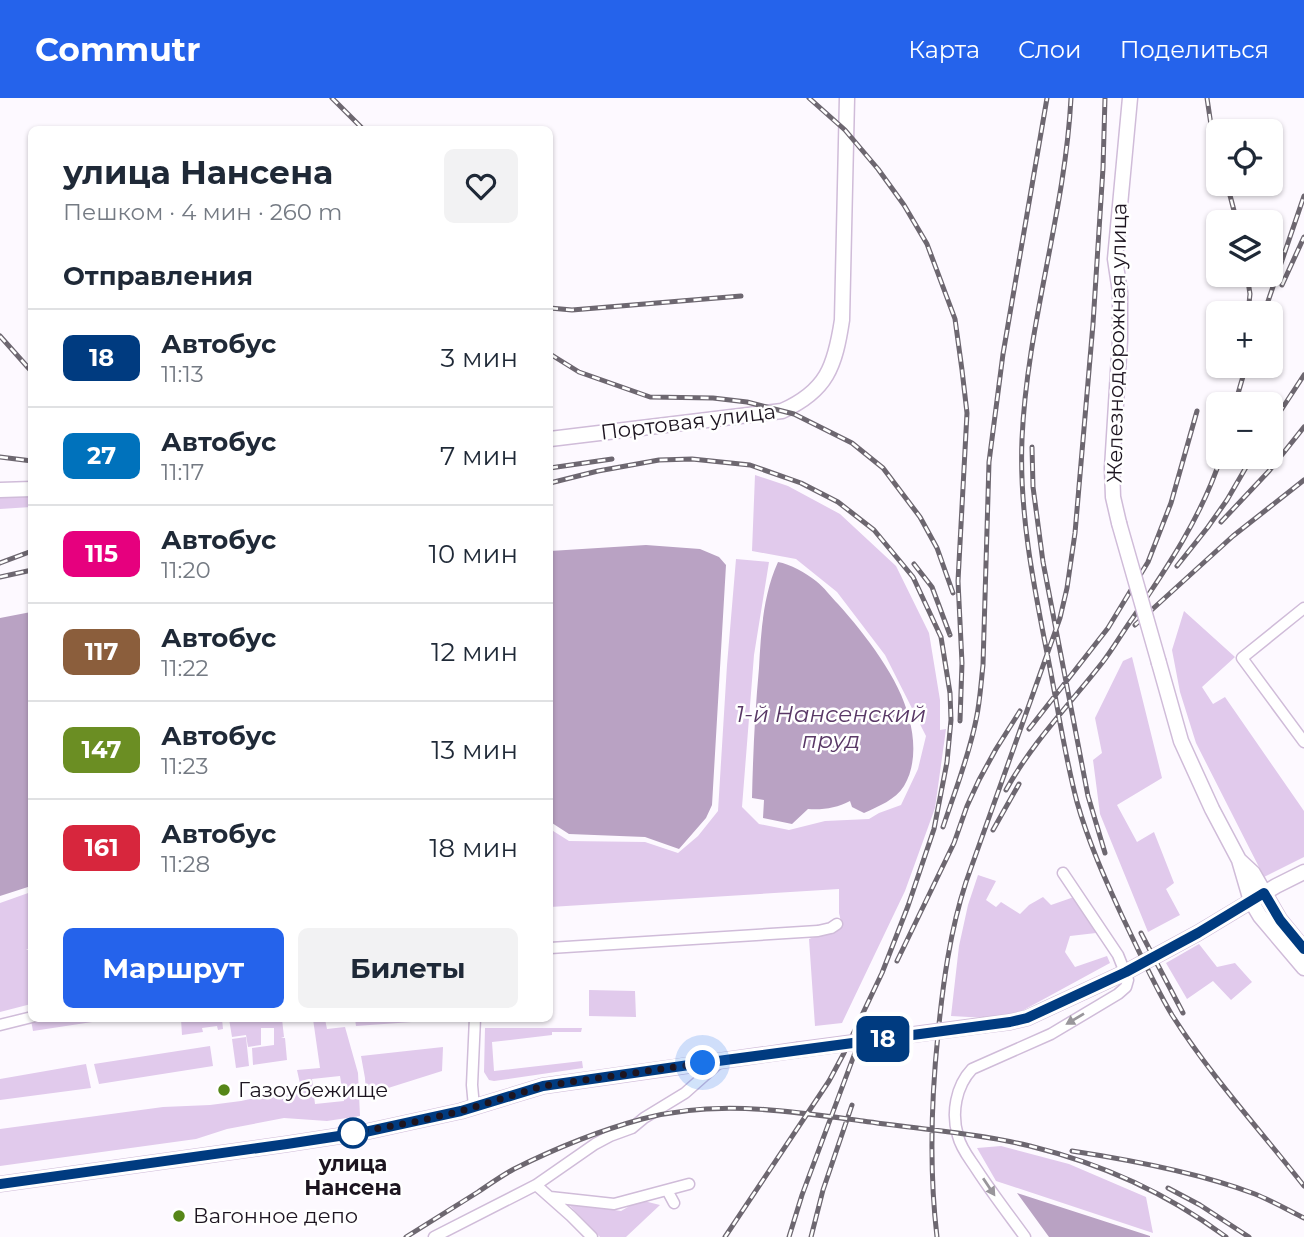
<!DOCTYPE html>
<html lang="ru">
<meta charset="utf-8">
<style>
:root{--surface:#fff;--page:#f2f2f3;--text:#1f2937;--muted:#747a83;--line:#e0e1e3;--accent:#2563eb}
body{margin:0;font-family:Montserrat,sans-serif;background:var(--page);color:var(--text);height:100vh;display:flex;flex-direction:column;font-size:26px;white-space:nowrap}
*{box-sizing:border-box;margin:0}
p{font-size:23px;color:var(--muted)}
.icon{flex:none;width:38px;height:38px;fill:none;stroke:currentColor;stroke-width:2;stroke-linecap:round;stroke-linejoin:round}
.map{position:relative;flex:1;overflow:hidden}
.drawer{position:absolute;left:28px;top:28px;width:525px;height:896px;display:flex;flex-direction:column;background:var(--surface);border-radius:10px;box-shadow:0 2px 5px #0004}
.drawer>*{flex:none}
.badge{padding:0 14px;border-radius:10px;font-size:24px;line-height:46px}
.controls{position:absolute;left:1206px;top:21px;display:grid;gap:14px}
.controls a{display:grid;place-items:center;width:77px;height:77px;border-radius:10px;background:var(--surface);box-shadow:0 2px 5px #0004;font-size:35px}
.you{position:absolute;width:35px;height:35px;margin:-18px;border:5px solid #fff;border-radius:50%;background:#1a73e8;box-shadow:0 0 0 10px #1a73e833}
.map>.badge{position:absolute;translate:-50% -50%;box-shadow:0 0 0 4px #fff}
h2{padding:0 35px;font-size:26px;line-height:63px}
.round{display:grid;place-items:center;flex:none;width:74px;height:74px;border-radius:10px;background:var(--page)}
.summary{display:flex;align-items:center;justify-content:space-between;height:119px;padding:0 35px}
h1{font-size:33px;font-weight:700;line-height:52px}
.button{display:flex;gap:14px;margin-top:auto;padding:14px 35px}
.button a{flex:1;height:80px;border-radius:10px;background:var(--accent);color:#fff;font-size:28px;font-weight:700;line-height:80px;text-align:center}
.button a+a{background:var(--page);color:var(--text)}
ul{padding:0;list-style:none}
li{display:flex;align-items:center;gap:21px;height:98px;padding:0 35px;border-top:2px solid var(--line)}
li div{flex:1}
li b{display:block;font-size:26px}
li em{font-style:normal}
li .badge{min-width:77px;font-weight:700;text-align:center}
header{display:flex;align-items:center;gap:42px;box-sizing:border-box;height:98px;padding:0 35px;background:var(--accent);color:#fff}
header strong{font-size:33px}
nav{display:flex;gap:38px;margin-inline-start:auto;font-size:24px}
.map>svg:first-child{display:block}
.green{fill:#e1caec;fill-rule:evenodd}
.water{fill:#b9a2c3}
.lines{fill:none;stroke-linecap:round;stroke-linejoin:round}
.minor-casing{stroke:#d0bcd9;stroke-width:13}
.major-casing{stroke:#d0bcd9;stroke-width:17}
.minor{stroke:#fff;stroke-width:10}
.major{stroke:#fff;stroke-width:14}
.rail-casing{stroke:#6d6770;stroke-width:5}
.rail{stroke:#fff;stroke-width:2.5;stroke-dasharray:8;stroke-linecap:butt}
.major-bridge-casing{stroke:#d0bcd9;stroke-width:17;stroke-linecap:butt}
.major-bridge{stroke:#fff;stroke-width:14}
.oneway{fill:#99969b}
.line-casing{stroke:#fff;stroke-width:16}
.line{stroke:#003b80;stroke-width:10}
.walk{stroke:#1d1520;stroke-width:7;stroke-dasharray:0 12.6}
.poi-dot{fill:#568618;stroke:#fff;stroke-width:2.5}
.stop-dot{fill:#fff;stroke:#003b80;stroke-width:3.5}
.labels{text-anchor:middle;stroke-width:5;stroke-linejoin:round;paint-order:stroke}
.street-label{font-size:21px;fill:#1d1520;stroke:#fff}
.poi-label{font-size:21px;fill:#1d1520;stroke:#fff;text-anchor:start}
.stop-label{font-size:21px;font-weight:bold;fill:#1d1520;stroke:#fff}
.water-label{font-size:23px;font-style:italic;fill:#593866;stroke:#fff}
</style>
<header>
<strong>Commutr</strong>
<nav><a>Карта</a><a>Слои</a><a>Поделиться</a></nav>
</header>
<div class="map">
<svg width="1304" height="1139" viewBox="0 0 1304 1139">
<rect width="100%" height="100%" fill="#fdf9ff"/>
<path class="green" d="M 755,377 L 788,388 L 840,416 L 896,468 L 929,535 L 940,602 L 940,632 L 946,631 L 935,710 L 905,793 L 842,925 L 815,928 L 809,841 L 842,828 L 839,815 L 839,791 L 550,809 L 550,731 L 569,743 L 645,744 L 678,755 L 698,738 L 718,713 L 727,567 L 736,461 L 769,464 L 754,557 L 742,709 L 759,726 L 789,732 L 825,723 L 869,721 L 879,715 L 901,707 L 918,671 L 926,638 L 885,557 L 837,494 L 796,461 L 752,453 Z
M 0,398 L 31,398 L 31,409 L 0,411 Z
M 1184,513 L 1235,559 L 1202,589 L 1213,606 L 1225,599 L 1304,713 L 1304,759 L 1264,779 L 1196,645 L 1180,594 L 1172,552 Z
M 1132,559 L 1162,680 L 1117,707 L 1137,744 L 1154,734 L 1174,785 L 1166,791 L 1180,817 L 1148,834 L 1100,716 L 1093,662 L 1102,655 L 1095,620 L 1123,563 Z
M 978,777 L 996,783 L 986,802 L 996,809 L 1001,804 L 1020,816 L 1029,807 L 1043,799 L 1051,807 L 1074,799 L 1096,835 L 1070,838 L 1065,854 L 1075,869 L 1107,858 L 1110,865 L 1020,914 L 987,920 L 951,918 L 959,848 L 968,807 Z
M 31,794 L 32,834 L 30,835 L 31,849 L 26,852 L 31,852 L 31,906 L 0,914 L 0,805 Z
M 1199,846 L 1217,869 L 1235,865 L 1252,884 L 1231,902 L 1213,883 L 1187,901 L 1166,865 Z
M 589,892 L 635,893 L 636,919 L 589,918 Z
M 42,920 L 112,921 L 33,933 L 31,922 Z
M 468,920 L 356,928 L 355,921 L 355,920 Z
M 181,921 L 222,921 L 223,931 L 218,932 L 217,928 L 202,930 L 203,934 L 182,937 Z
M 229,921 L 282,921 L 284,939 L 281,940 L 285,940 L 287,962 L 253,967 L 252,950 L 274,947 L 274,930 L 261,930 L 261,947 L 248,949 L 246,937 L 232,939 Z
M 313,921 L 325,921 L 327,931 L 345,929 L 358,975 L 360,1018 L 327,1023 L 284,1020 L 227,1031 L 196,1041 L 0,1068 L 0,1031 L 163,1009 L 210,1007 L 241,1003 L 301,990 L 297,972 L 320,970 ZM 340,978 L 344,1003 L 315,1006 L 312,981 Z
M 485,930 L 582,930 L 581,934 L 552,934 L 552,937 L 492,944 L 494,973 L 582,963 L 583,970 L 494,983 L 489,982 L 484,974 Z
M 246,939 L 249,968 L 236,970 L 232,941 Z
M 210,948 L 213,968 L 99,986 L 94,966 Z
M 443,949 L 442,973 L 366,997 L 365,980 L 361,958 Z
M 86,966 L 91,990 L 0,1002 L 0,981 Z
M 1001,1048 L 1069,1066 L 1146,1099 L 1153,1135 L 996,1083 L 977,1050 Z
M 640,1102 L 660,1107 L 626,1139 L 600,1139 L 569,1107 L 571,1105 L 621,1113 Z"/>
<path class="water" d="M 646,447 L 700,451 L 719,459 L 726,467 L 712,707 L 706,720 L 679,751 L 645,739 L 569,736 L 552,725 L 550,725 L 550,453 Z
M 778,464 C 790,466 806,475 816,483 C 824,489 831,499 838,506 C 865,536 900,581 909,620 C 915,642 916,668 904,688 C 895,702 879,708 864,715 L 852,709 L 850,703 C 837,710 823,712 808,711 L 792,726 L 763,720 L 764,702 L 752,700 C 753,656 755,613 759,570 C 761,534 763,497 778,464 Z
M 31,514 L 31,788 L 0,798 L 0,520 Z
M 1017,1095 L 1150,1138 L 1150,1139 L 1049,1139 Z"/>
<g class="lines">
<g class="minor-casing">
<path id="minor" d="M 1304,510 L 1242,560 L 1304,644
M 550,850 L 818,833 L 831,830 L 837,826
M 0,927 L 32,919
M 474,1009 L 472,987 L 475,920
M 536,1087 L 571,1118 L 592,1139
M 667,1092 L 674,1105
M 550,1099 L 614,1106 L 689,1086
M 434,1139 L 536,1087 L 595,1046 L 610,1038 L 632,1030 L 644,1020 L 685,995 L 721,963
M 1025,1139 C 1009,1117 992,1095 977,1072 C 970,1061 961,1051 958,1038 C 951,1015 956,988 972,971 L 1051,936 L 1118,896 L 1126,889 L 1128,882 L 1118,857 L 1063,775"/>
</g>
<g class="major-casing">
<path id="major" d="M 550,341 L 782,313 C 827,293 835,268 842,222 L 847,0
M 0,392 L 32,391
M 1119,425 L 1113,399 L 1112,370 L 1120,242 L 1120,194 L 1115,161 L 1130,0
M 1159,565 L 1181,643 L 1212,711 L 1239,762 L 1251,803 L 1260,818 L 1304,870
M 1239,762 L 1253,775 L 1280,822 L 1304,851
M 985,927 L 1010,924 L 1027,920 L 1126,874 L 1198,835 L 1276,788 L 1304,774
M 0,1086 L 287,1046 L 365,1034 L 461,1013 L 543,988 L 797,952"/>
</g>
<use href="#minor" class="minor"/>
<use href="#major" class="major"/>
<g class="rail-casing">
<path id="rail" d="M 332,0 L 364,32
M 809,0 L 845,32 L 878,71 L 904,107 L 927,146 L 955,221 L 962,272 L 967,315 L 958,483 L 962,565 L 960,623
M 1071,0 C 1065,115 1027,226 1022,341 C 1019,413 1033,484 1047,555 C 1057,604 1064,655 1077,704 C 1088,743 1105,781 1122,818 C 1138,851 1153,885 1172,917 C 1210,977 1260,1032 1304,1088
M 1207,0 L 1211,27 L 1218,53
M 1227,86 L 1237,124
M 1247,177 L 1250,196 L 1248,215
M 1282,187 L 1304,139
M 550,210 L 572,212 L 741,198
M 1264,215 L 1304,98
M 0,238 L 32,274
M 550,256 L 579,274 L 650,299 L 713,300 L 747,304 L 794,316 L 852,345 L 883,370 L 920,419 L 937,450 L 953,495
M 1235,306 L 1246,268
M 1270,329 L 1304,277
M 1032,349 L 1033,389 L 1043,464 L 1088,698 L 1105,755
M 0,359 L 32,363
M 550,370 L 612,361
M 550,385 L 598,373 L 659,362 L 692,361 L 750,367 L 801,385 L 838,404 L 874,432 L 913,479 L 941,539 L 950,595 L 951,622 L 947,664 L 934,731 L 908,808 L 882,875 L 844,955 L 829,983 L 725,1139
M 1221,424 L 1269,373 L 1304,329
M 0,465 L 32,453
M 914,466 L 932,489 L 950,537
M 1177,468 L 1208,429 L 1227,402 L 1252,359
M 0,479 L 32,472
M 1135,527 L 1233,438 L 1304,382
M 1029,631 L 1108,530 L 1148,464 L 1171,405 L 1197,313
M 1006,692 C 1032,645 1069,607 1102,565 C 1113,551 1122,535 1132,521 C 1167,470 1202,418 1221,359
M 943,729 C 955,693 969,658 976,622 C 980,604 981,585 983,567 L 989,364 L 1003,256 L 1047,0
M 993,732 L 1019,686
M 1141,835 L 1183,915
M 897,863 L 954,745 L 967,708 L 979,682 L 996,651 L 1020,613
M 1072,1053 C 1131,1062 1200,1075 1255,1096 C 1272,1103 1288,1112 1304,1120
M 1168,1090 L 1200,1107 L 1249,1139
M 406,1139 C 430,1124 454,1109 478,1094 C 490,1086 501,1078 514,1071 C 554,1051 598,1033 642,1021 C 715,1001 789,1013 863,1023 C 918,1031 976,1035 1030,1048 C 1103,1066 1167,1095 1226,1139
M 789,1139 L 802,1097 L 859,944
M 811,1139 L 823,1092 L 852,1007
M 937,1139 C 929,1071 931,1004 938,936 C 943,885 950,833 966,784 L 1060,520 L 1067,490 L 1075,435 L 1093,226 L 1103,70 L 1105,0"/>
</g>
<use href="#rail" class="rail"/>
<g class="major-bridge-casing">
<path id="major-bridge" d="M 1119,425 L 1159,565
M 797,952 L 985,927"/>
</g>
<use href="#major-bridge" class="major-bridge"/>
</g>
<defs><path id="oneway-solid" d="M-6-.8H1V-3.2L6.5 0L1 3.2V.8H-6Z" transform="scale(1.75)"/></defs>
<g class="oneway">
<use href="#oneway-solid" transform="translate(1075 921) rotate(149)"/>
<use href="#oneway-solid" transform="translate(989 1089) rotate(56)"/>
</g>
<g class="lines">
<g class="line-casing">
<path id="line" d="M 0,1086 L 287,1046 L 365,1034 L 461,1013 L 543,988 L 703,965 L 1010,924 L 1027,920 L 1126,874 L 1198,835 L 1264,795 L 1280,822 L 1304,851"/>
</g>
<use href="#line" class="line"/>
<path class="walk" d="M 353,1035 L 419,1023 L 461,1013 L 543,988 L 703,965"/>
</g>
<g class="poi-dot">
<circle cx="224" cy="992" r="7"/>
<circle cx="179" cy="1118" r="7"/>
</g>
<circle class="stop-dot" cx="353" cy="1035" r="14"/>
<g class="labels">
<g class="street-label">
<text transform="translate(1117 245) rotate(-89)" y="7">Железнодорожная улица</text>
<text transform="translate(688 324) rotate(-7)" y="7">Портовая улица</text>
</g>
<g class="poi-label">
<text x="238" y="999">Газоубежище</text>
<text x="193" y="1125">Вагонное депо</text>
</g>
<g class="stop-label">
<text x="353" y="1073">улица<tspan x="353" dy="24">Нансена</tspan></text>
</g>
<g class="water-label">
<text x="831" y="624">1-й Нансенский<tspan x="831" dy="26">пруд</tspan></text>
</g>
</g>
</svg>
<div class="controls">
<a><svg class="icon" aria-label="locate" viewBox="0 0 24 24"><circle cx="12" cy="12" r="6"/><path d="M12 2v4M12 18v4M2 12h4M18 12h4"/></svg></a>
<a><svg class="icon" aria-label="layers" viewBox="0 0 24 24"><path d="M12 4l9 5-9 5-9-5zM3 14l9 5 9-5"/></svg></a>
<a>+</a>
<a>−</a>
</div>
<div class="you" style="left:703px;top:965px"></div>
<b class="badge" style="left:883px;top:941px;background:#003b80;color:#fff">18</b>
<section class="drawer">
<div class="summary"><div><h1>улица Нансена</h1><p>Пешком · 4 мин · 260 m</p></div><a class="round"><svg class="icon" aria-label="heart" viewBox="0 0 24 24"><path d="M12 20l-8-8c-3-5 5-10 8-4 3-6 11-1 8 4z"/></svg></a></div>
<h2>Отправления</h2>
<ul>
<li><span class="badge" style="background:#003b80;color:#fff">18</span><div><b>Автобус</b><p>11:13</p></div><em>3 мин</em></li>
<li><span class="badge" style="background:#0072bc;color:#fff">27</span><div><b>Автобус</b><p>11:17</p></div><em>7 мин</em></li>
<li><span class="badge" style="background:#e6007e;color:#fff">115</span><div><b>Автобус</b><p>11:20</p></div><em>10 мин</em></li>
<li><span class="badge" style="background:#8b5e3c;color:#fff">117</span><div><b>Автобус</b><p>11:22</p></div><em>12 мин</em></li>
<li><span class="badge" style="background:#6b8e23;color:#fff">147</span><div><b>Автобус</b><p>11:23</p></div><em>13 мин</em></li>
<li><span class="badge" style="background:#d7263d;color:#fff">161</span><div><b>Автобус</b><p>11:28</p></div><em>18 мин</em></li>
</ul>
<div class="button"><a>Маршрут</a><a>Билеты</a></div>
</section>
</div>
